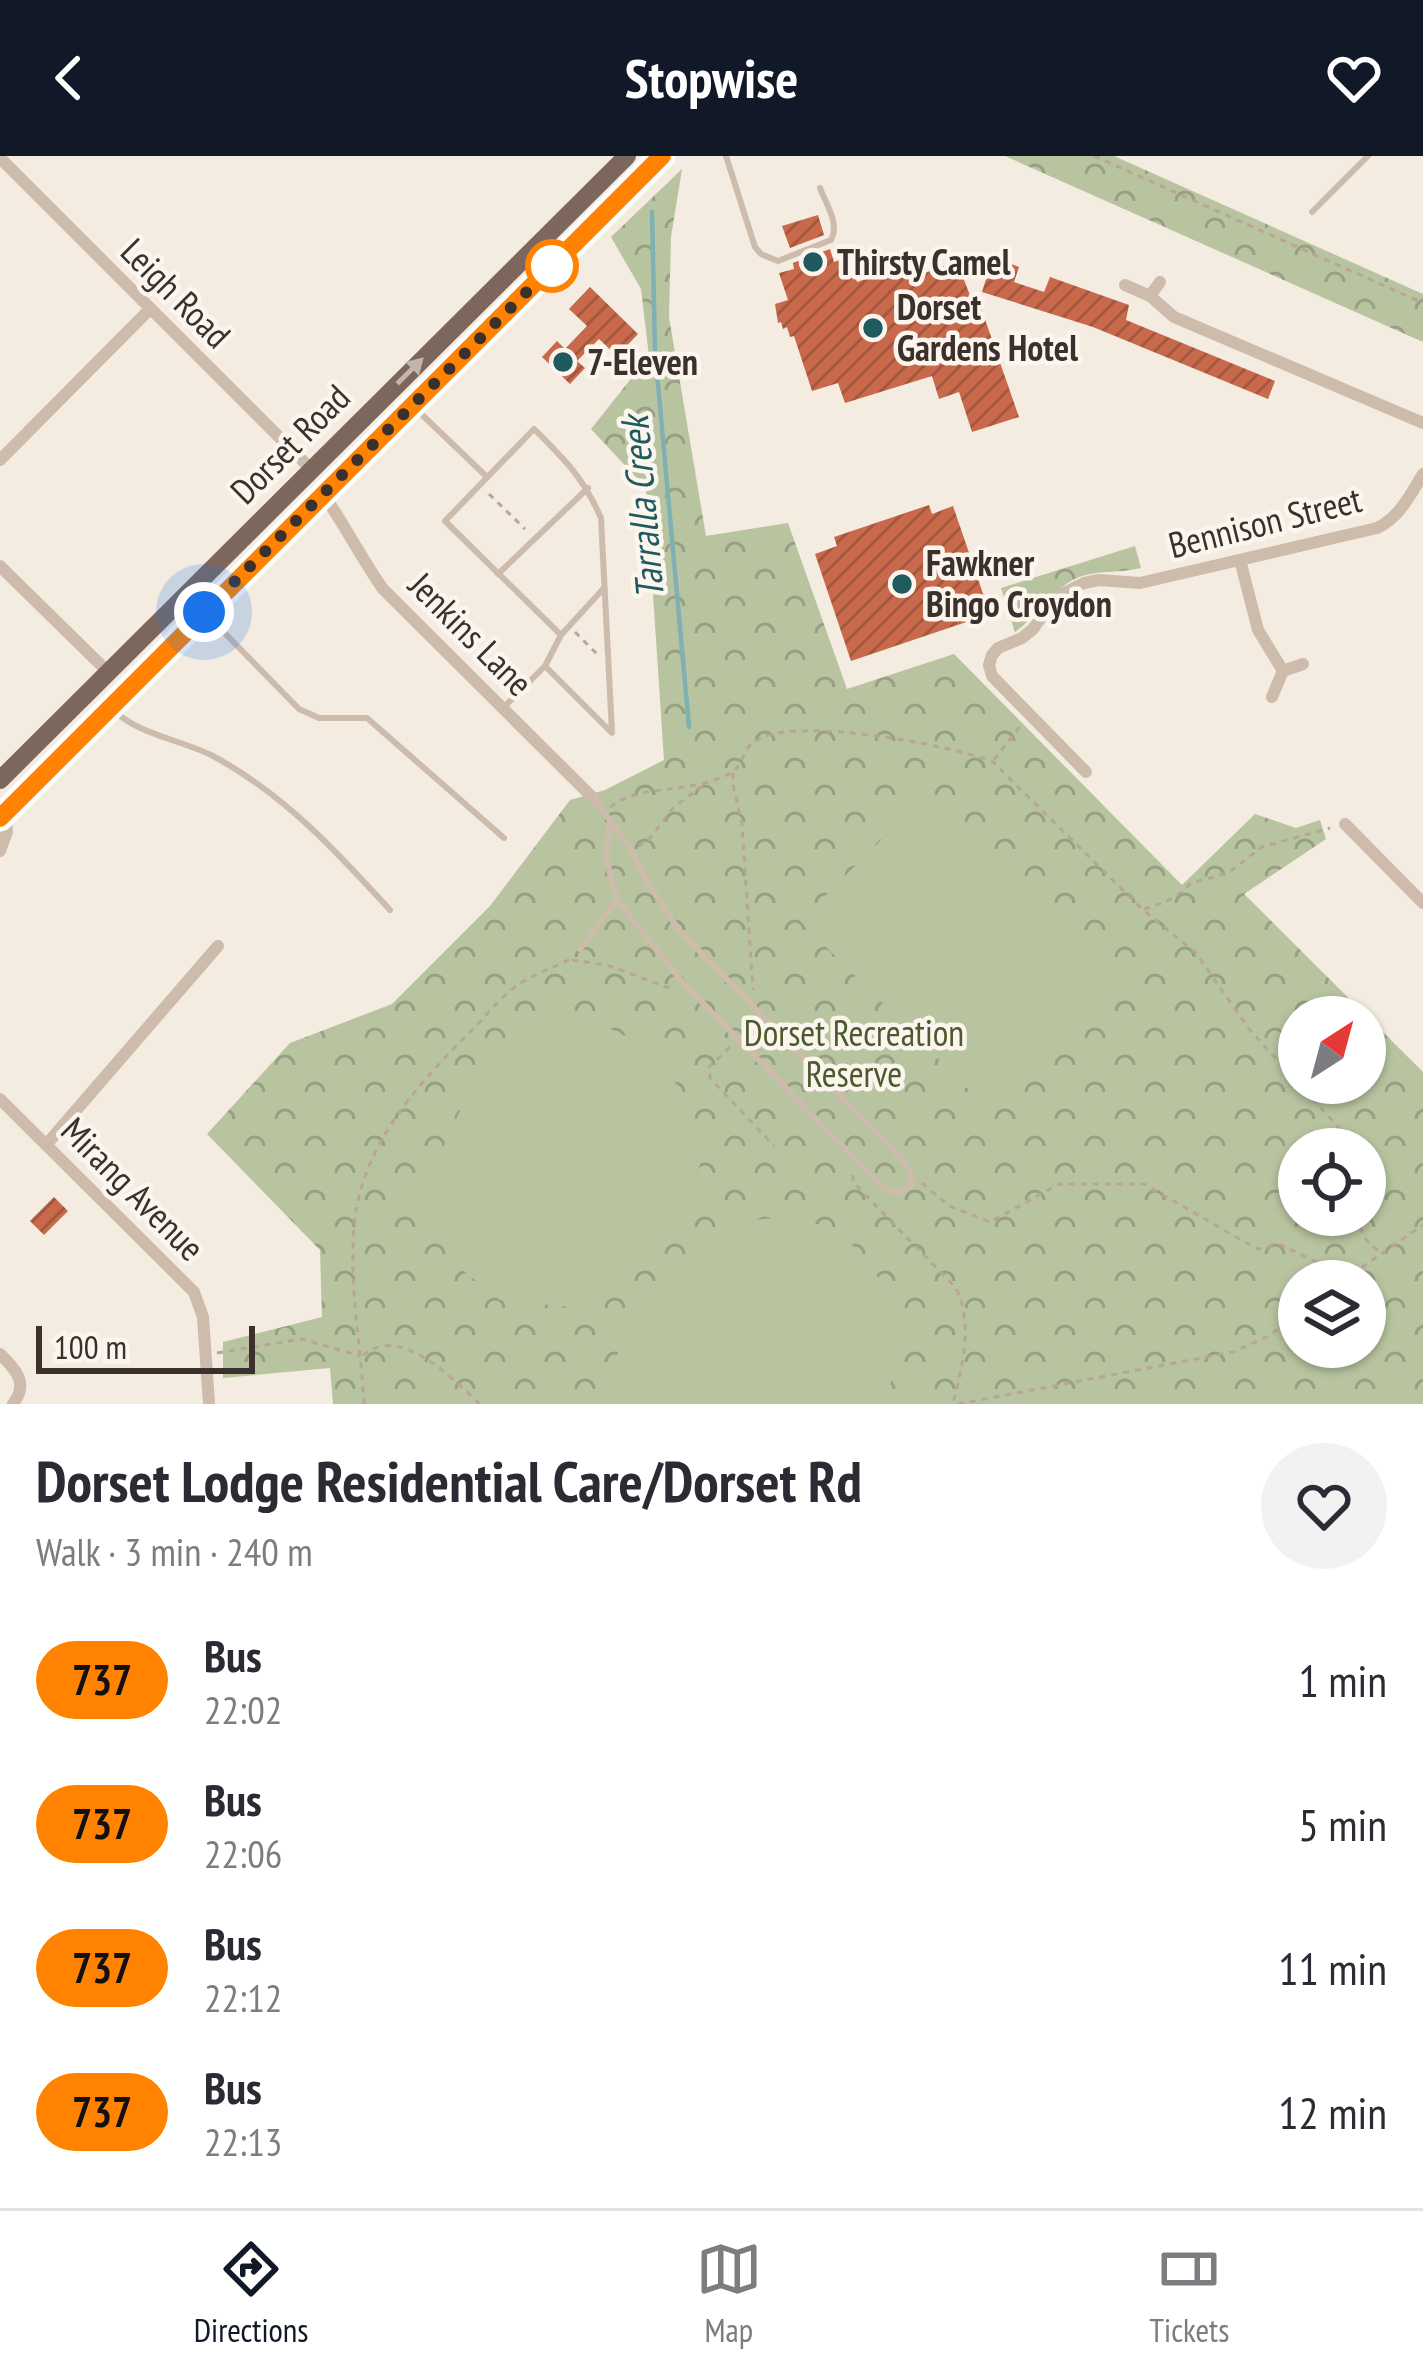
<!DOCTYPE html>
<meta charset="utf-8">
<style>
:root{--surface:#fff;--page:#f2f2f3;--text:#2b2b33;--muted:#7c7c81;--line:#e1e1e2;--accent:#111827}
body{margin:0;font-family:"PT Sans Narrow",sans-serif;background:var(--page);color:var(--text);height:100vh;display:flex;flex-direction:column;font-size:45px;white-space:nowrap}
*{box-sizing:border-box;margin:0}
p{font-size:39px;color:var(--muted)}
.icon{flex:none;width:66px;height:66px;fill:none;stroke:currentColor;stroke-width:2;stroke-linecap:round;stroke-linejoin:round}
.map{position:relative;height:1248px;overflow:hidden}
.panel{display:flex;flex-direction:column;background:var(--surface);flex:1}
.panel>*{flex:none}
.badge{padding:0 24px;border-radius:39px;font-size:42px;line-height:78px}
.needle{width:78px;rotate:36deg}
.tools{position:absolute;left:1278px;top:840px;display:grid;gap:24px}
.tools a{display:grid;place-items:center;width:108px;height:108px;border-radius:50%;background:var(--surface);box-shadow:0 3px 9px #0004;font-size:60px}
.scale{position:absolute;left:36px;bottom:30px;width:219px;box-sizing:border-box;padding-left:12px;border:6px solid #3b302b;border-top:0;font-size:33px;line-height:42px;white-space:nowrap;color:#3b302b;-webkit-text-stroke:9px #fbf5ee;paint-order:stroke}
.you{position:absolute;width:60px;height:60px;margin:-30px;border:9px solid #fff;border-radius:50%;background:#1a73e8;box-shadow:0 0 0 18px #1a73e833}
.map>.badge{position:absolute;translate:-50% -50%;box-shadow:0 0 0 6px #fff}
.round{display:grid;place-items:center;flex:none;width:126px;height:126px;border-radius:63px;background:var(--page)}
.summary{display:flex;align-items:center;justify-content:space-between;height:204px;padding:0 36px}
h1{font-size:57px;font-weight:700;line-height:90px}
ul{padding:0;list-style:none}
li{display:flex;align-items:center;gap:36px;height:144px;padding:0 36px}
li div{flex:1}
li b{display:block;font-size:45px}
li em{font-style:normal}
li .badge{min-width:132px;font-weight:700;text-align:center}
header{display:flex;justify-content:space-between;align-items:center;height:156px;padding:0 36px;background:var(--accent);color:#fff;font-size:54px;font-weight:700}
.menu{display:flex;justify-content:space-around;align-items:center;height:168px;border-top:3px solid var(--line);background:var(--surface);font-size:33px;color:var(--muted)}
.menu a{display:grid;justify-items:center;gap:6px}
.menu .current{color:var(--accent)}
.map>svg:first-child{display:block}
.forest{fill:url(#forest-crowns);fill-rule:evenodd}
.pitch{fill:#b8c4a0}
.lines{fill:none;stroke-linecap:round;stroke-linejoin:round}
.stream{stroke:#7fb0b2;stroke-width:4.5}
.building{fill:url(#building-hatch)}
.path{stroke:#b9a596;stroke-width:3;stroke-dasharray:6 6;stroke-linecap:butt}
.lane{stroke:#cdbbac;stroke-width:6}
.street{stroke:#cdbbac;stroke-width:12}
.primary{stroke:#7d675c;stroke-width:18}
.oneway{fill:#c2b5ac}
.line-casing{stroke:#fff;stroke-width:27}
.line{stroke:#ff8200;stroke-width:18}
.walk{stroke:#3b302b;stroke-width:12;stroke-dasharray:0 21.6}
.poi-dot{fill:#1f5a5e;stroke:#fbf5ee;stroke-width:4.5}
.stop-dot{fill:#fff;stroke:#ff8200;stroke-width:6}
.labels{text-anchor:middle;stroke-width:9;stroke-linejoin:round;paint-order:stroke}
.poi-label{font-size:36px;font-weight:bold;fill:#3b302b;stroke:#fbf5ee;text-anchor:start}
.street-label{font-size:36px;fill:#3b302b;stroke:#fbf5ee}
.park-label{font-size:36px;fill:#4a5a2e;stroke:#fbf5ee}
.water-label{font-size:39px;font-style:italic;fill:#1f5a5e;stroke:#fbf5ee}
</style>
<header><svg class="icon" aria-label="back" viewBox="0 0 24 24"><path d="M15 5l-7 7 7 7"/></svg>Stopwise<svg class="icon" aria-label="heart" viewBox="0 0 24 24"><path d="M12 20l-8-8c-3-5 5-10 8-4 3-6 11-1 8 4z"/></svg></header>
<div class="map">
<svg width="1423" height="1248" viewBox="0 0 1423 1248">
<defs>
<pattern id="forest-crowns" width="20" height="18" patternUnits="userSpaceOnUse" patternTransform="scale(3)"><rect width="20" height="18" fill="#b8c4a0"/><path d="M2 6a3 3 0 1 1 6 0M12 15a3 3 0 1 1 6 0" fill="none" stroke="#97a083"/></pattern>
<pattern id="building-hatch" width="6" height="6" patternUnits="userSpaceOnUse" patternTransform="scale(3)"><rect width="6" height="6" fill="#c8694b"/><path d="M-1 1l2-2M0 6l6-6M5 7l2-2" fill="none" stroke="#a4573f"/></pattern>
</defs>
<rect width="100%" height="100%" fill="#f4ebe1"/>
<path class="forest" d="M 1005,0 L 1114,0 L 1423,138 L 1423,186 Z
M 682,13 L 671,81 L 669,161 L 706,380 L 788,367 L 847,533 L 954,498 L 1182,729 L 1255,658 L 1296,672 L 1320,664 L 1326,683 L 1244,738 L 1423,916 L 1423,1248 L 333,1248 L 330,1212 L 223,1222 L 223,1186 L 322,1161 L 320,1094 L 207,978 L 290,887 L 392,848 L 490,750 L 570,644 L 605,634 L 664,604 L 646,332 L 591,273 L 649,200 L 641,133 L 611,81 ZM 1299,861 L 1365,861 L 1365,927 L 1299,927 ZM 1299,993 L 1365,993 L 1365,1059 L 1299,1059 ZM 1299,1125 L 1365,1125 L 1365,1191 L 1299,1191 Z
M 1135,390 L 1141,412 C 1121,417 1101,414 1082,420 C 1053,430 1039,459 1015,476 L 1001,432 Z"/>
<path class="pitch" d="M 927,638 L 1114,825 L 987,952 L 800,765 Z
M 598,867 L 652,893 L 693,952 L 702,1003 L 682,1061 L 646,1105 L 580,1152 L 500,1144 L 451,1105 L 422,1037 L 471,931 L 541,872 Z
M 799,1059 L 849,1085 L 887,1132 L 903,1184 L 885,1248 L 618,1248 L 614,1231 L 620,1177 L 658,1127 L 738,1066 Z"/>
<g class="lines">
<path class="stream" d="M 652,56 L 655,195 L 689,571"/>
</g>
<path class="building" d="M 818,59 L 824,79 L 790,92 L 782,70 Z
M 830,93 L 834,106 L 848,101 L 857,126 L 915,106 L 919,119 L 947,109 L 950,120 L 961,116 L 976,155 L 979,146 L 1019,261 L 972,276 L 959,236 L 939,243 L 932,220 L 845,247 L 838,227 L 812,235 L 794,180 L 790,181 L 787,171 L 783,173 L 781,166 L 778,167 L 775,148 L 788,144 L 779,117 L 794,113 L 793,107 Z
M 993,101 L 1019,111 L 1014,126 L 1044,136 L 1050,121 L 1129,149 L 1126,164 L 1275,225 L 1268,243 L 1093,171 L 982,136 Z
M 590,131 L 638,178 L 617,200 L 599,183 L 577,205 L 585,212 L 570,228 L 542,201 L 557,185 L 565,193 L 587,170 L 569,153 Z
M 929,349 L 932,358 L 953,350 L 990,458 L 851,505 L 815,398 L 837,390 L 834,381 Z
M 54,1041 L 68,1055 L 44,1079 L 30,1065 Z"/>
<g class="lines">
<path class="path" d="M 1094,0 L 1423,147
M 489,338 L 525,373
M 575,476 L 598,499
M 994,604 L 1021,569
M 733,617 L 733,628 L 742,669 L 753,834
M 610,651 C 639,630 675,636 708,626 C 715,624 729,619 734,615 C 747,602 741,590 763,581 C 806,563 949,588 993,606 L 1142,753 L 1196,797 L 1249,873 L 1358,993
M 638,690 L 647,686 L 674,651 L 705,628
M 1144,753 L 1165,746 L 1179,738 L 1191,727 L 1228,717 L 1262,691 L 1330,672
M 572,804 L 607,809 L 672,833
M 730,891 L 709,911 L 710,922 L 774,990
M 1365,1005 L 1365,1034
M 853,1019 L 853,1026 L 956,1132 C 974,1172 962,1208 953,1248
M 922,1027 L 949,1050 L 990,1066 L 1059,1028 L 1144,1028 L 1257,1093 L 1281,1089 L 1356,1125
M 1359,1059 C 1359,1076 1365,1085 1379,1095
M 1342,1125 L 1423,1069
M 1365,1132 L 1375,1141
M 217,1197 L 302,1183 L 360,1200
M 363,1199 C 401,1168 453,1223 480,1248
M 364,1248 C 361,1190 349,1131 354,1072 C 360,992 415,931 469,877 C 484,862 498,844 515,831 C 532,818 554,812 572,802
M 958,1248 L 1233,1196 L 1269,1180 L 1299,1157"/>
<path class="lane" d="M 726,0 L 755,91 L 761,98 L 778,105 L 831,84 C 840,68 826,48 820,32
M 1312,56 L 1368,0
M 416,253 L 487,321
M 498,418 L 588,332
M 207,459 L 299,553 L 319,562 L 367,562 L 504,682
M 545,510 L 612,577 L 601,362 C 583,321 565,304 534,273 L 445,365 L 561,479
M 503,552 L 545,510 L 561,479 L 604,432
M 112,553 C 140,580 180,583 213,600 C 284,638 337,696 390,754
M 597,647 L 631,693 L 645,722 L 678,773 L 906,1008 L 911,1018 L 912,1027 L 902,1036 L 892,1036 L 880,1028 L 683,827 L 617,744 L 606,702 L 610,665
M 580,793 L 617,744"/>
<path class="street" d="M 0,2 L 311,313
M 1125,129 L 1150,140 L 1160,126
M 1150,140 L 1174,161 L 1423,267
M 0,304 L 150,153
M 323,338 C 345,369 361,402 383,433 L 596,645
M 1240,404 L 1258,474 L 1283,515
M 0,410 L 108,516
M 1272,541 L 1283,515 L 1303,508
M 1086,616 L 992,520 L 989,509 L 992,499 L 998,492 L 1022,482 L 1033,473 L 1051,447 L 1062,438 L 1084,427 L 1099,424 L 1140,427 L 1377,372 C 1400,361 1410,339 1423,318
M 1345,668 L 1423,747
M 0,695 L 7,676 L 5,656
M 0,943 L 194,1136 L 203,1161 L 209,1248
M 46,989 L 218,790
M 0,1198 C 16,1214 29,1227 13,1248"/>
<path class="primary" d="M 0,624 L 627,0
M 0,662 L 663,0"/>
</g>
<defs><path id="oneway-solid" d="M-6-.8H1V-3.2L6.5 0L1 3.2V.8H-6Z" transform="scale(3)"/></defs>
<use class="oneway" href="#oneway-solid" transform="translate(410 215) rotate(-45)"/>
<g class="lines">
<g class="line-casing">
<path id="line" d="M 0,662 L 662,0"/>
</g>
<use href="#line" class="line"/>
<path class="walk" d="M 204,456 L 563,100 L 552,110"/>
</g>
<g class="poi-dot">
<circle cx="813" cy="106" r="12"/>
<circle cx="873" cy="172" r="12"/>
<circle cx="563" cy="206" r="12"/>
<circle cx="902" cy="428" r="12"/>
</g>
<circle class="stop-dot" cx="552" cy="110" r="24"/>
<g class="labels">
<g class="poi-label">
<text x="837" y="119">Thirsty Camel</text>
<text x="897" y="164">Dorset<tspan x="897" dy="41">Gardens Hotel</tspan></text>
<text x="587" y="219">7-Eleven</text>
<text x="926" y="420">Fawkner<tspan x="926" dy="41">Bingo Croydon</tspan></text>
</g>
<g class="street-label">
<text transform="translate(176 137) rotate(45)" y="13">Leigh Road</text>
<text transform="translate(290 288) rotate(-45)" y="13">Dorset Road</text>
<text transform="translate(1265 366) rotate(-14)" y="13">Bennison Street</text>
<text transform="translate(471 478) rotate(45)" y="13">Jenkins Lane</text>
<text transform="translate(133 1033) rotate(45)" y="13">Mirang Avenue</text>
</g>
<g class="park-label">
<text x="854" y="890">Dorset Recreation<tspan x="854" dy="41">Reserve</tspan></text>
</g>
<g class="water-label">
<text transform="translate(642 352) rotate(-95)" y="14">Tarralla Creek</text>
</g>
</g>
</svg>
<div class="tools">
<a><svg class="needle" viewBox="-14 -14 28 28"><path d="M0-13l5 13h-10z" fill="#e53935"/><path d="M0 13l5-13h-10z" fill="#7c7c81"/></svg></a>
<a><svg class="icon" aria-label="locate" viewBox="0 0 24 24"><circle cx="12" cy="12" r="6"/><path d="M12 2v4M12 18v4M2 12h4M18 12h4"/></svg></a>
<a><svg class="icon" aria-label="layers" viewBox="0 0 24 24"><path d="M12 4l9 5-9 5-9-5zM3 14l9 5 9-5"/></svg></a>
</div>
<div class="scale">100 m</div>
<div class="you" style="left:204px;top:456px"></div>
</div>
<section class="panel">
<div class="summary"><div><h1>Dorset Lodge Residential Care/Dorset Rd</h1><p>Walk · 3 min · 240 m</p></div><a class="round"><svg class="icon" aria-label="heart" viewBox="0 0 24 24"><path d="M12 20l-8-8c-3-5 5-10 8-4 3-6 11-1 8 4z"/></svg></a></div>
<ul>
<li><span class="badge" style="background:#ff8200;color:#111">737</span><div><b>Bus</b><p>22:02</p></div><em>1 min</em></li>
<li><span class="badge" style="background:#ff8200;color:#111">737</span><div><b>Bus</b><p>22:06</p></div><em>5 min</em></li>
<li><span class="badge" style="background:#ff8200;color:#111">737</span><div><b>Bus</b><p>22:12</p></div><em>11 min</em></li>
<li><span class="badge" style="background:#ff8200;color:#111">737</span><div><b>Bus</b><p>22:13</p></div><em>12 min</em></li>
</ul>
</section>
<nav class="menu">
<a class="current"><svg class="icon" aria-label="directions" viewBox="0 0 24 24"><path d="M12 3l9 9-9 9-9-9zM9 14v-3h6M13 9l2 2-2 2"/></svg>Directions</a>
<a><svg class="icon" aria-label="map" viewBox="0 0 24 24"><path d="M3 6l6-2 6 2 6-2v14l-6 2-6-2-6 2zM9 4v14M15 6v14"/></svg>Map</a>
<a><svg class="icon" aria-label="tickets" viewBox="0 0 24 24"><path d="M3 7h18v10H3zM15 7v10"/></svg>Tickets</a>
</nav>
